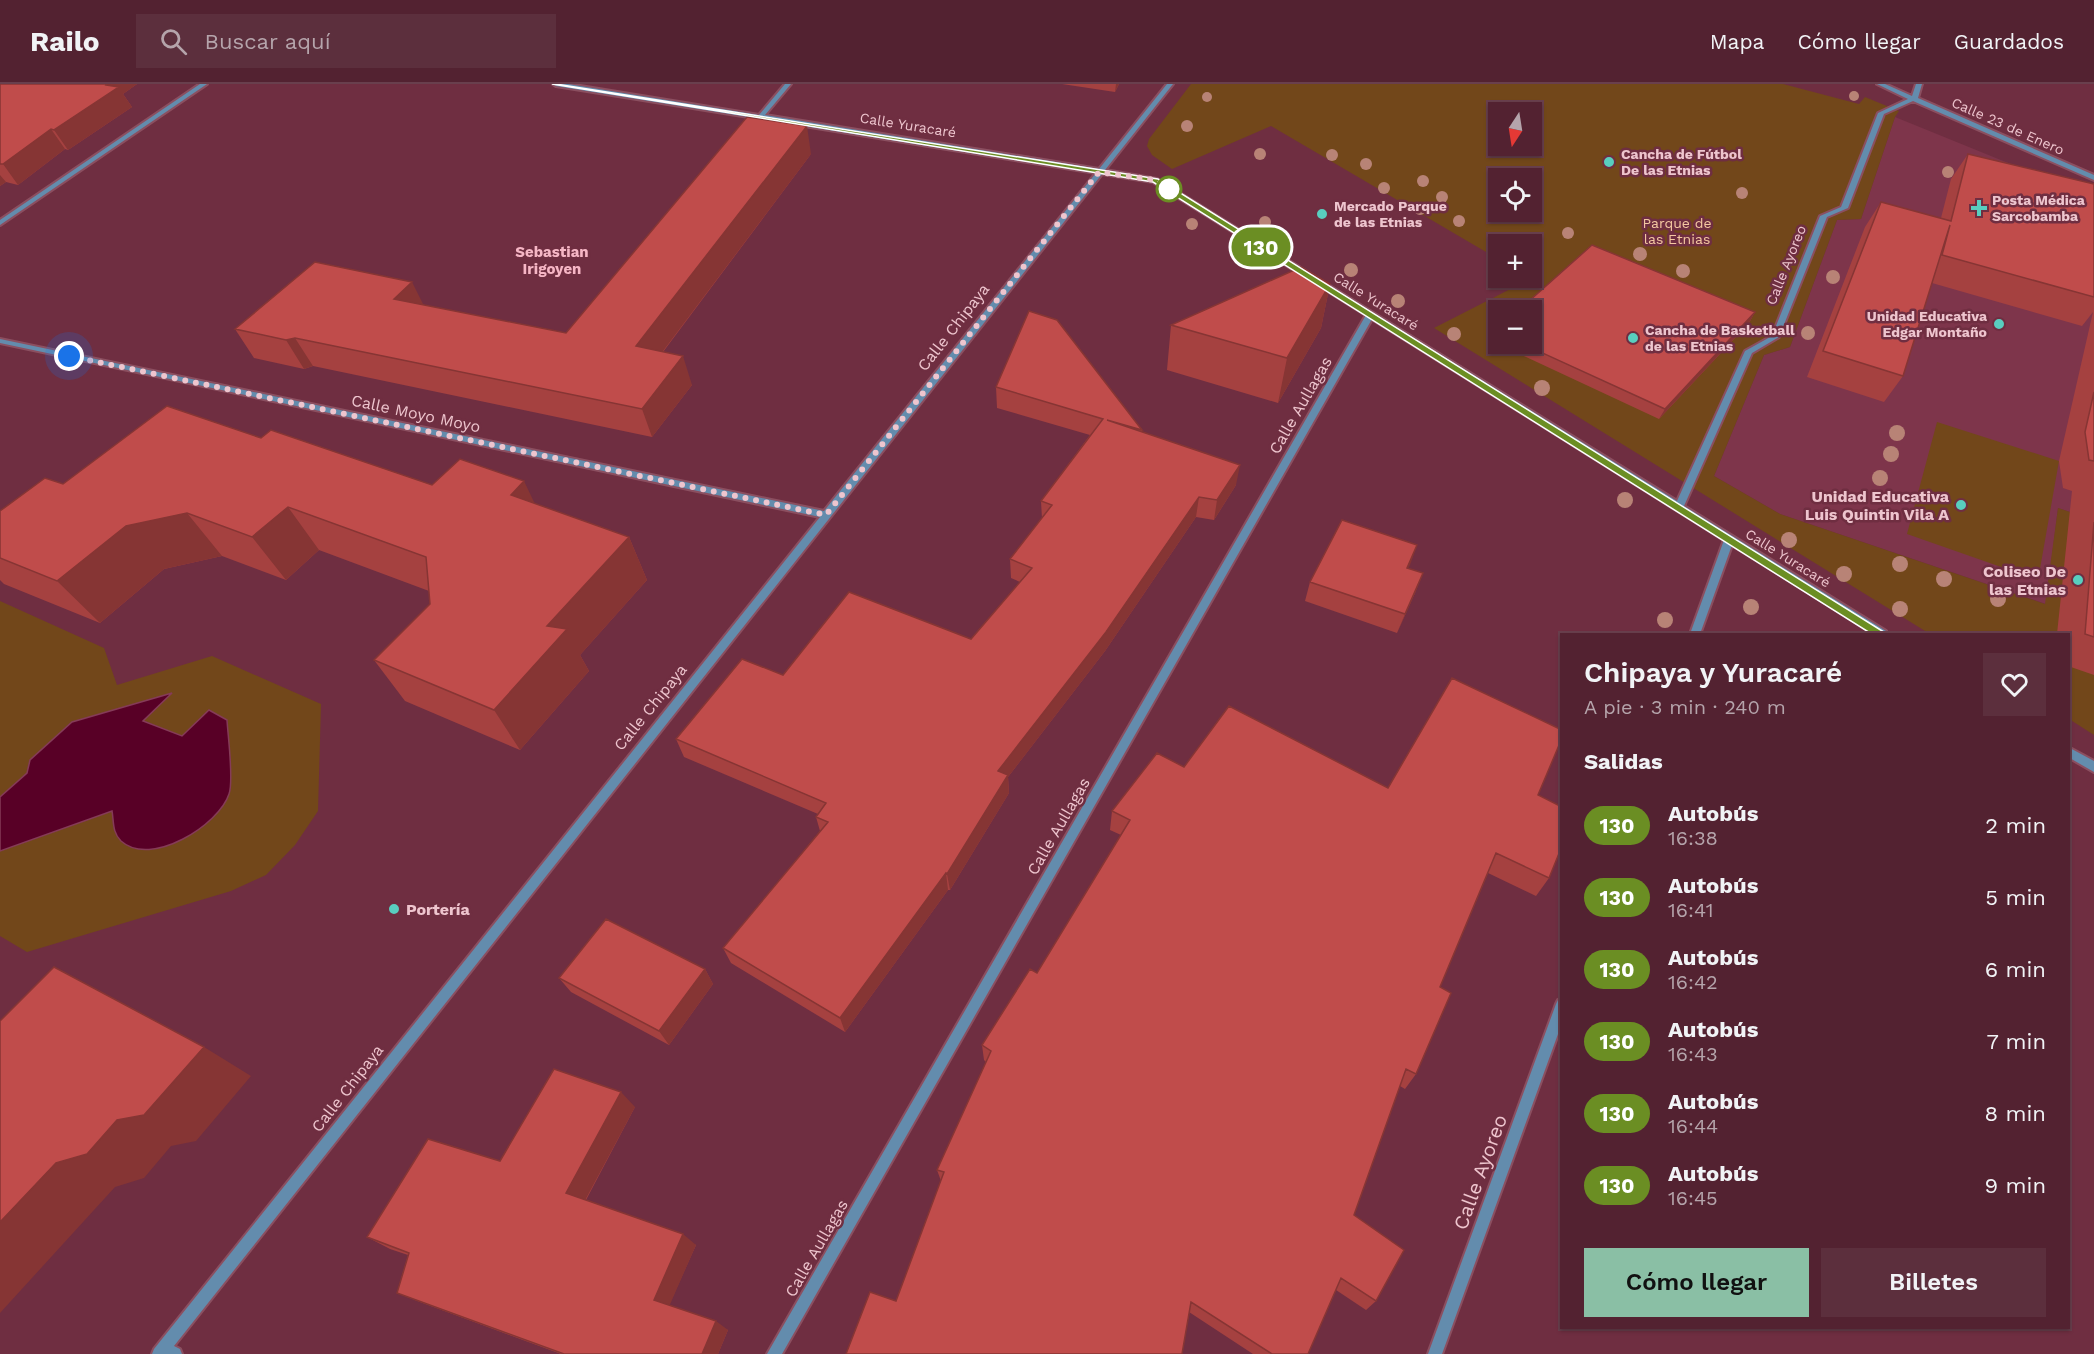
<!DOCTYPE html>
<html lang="es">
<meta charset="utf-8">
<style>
:root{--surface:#532231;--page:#5c2f3d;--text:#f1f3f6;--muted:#b5a4ab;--line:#693f4d;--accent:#8abfa5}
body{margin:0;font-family:"Work Sans",sans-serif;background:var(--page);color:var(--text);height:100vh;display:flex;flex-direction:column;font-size:22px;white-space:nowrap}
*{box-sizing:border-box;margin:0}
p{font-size:20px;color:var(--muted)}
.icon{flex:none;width:33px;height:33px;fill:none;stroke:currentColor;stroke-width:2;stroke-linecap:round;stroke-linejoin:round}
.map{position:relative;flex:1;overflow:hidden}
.drawer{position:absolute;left:1560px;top:549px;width:510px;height:696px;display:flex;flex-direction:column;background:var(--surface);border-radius:0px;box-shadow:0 2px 4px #0004,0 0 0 2px var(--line)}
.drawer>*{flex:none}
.badge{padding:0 12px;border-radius:20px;font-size:21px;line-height:39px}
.needle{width:39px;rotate:192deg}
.buttons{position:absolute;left:1488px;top:18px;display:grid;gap:12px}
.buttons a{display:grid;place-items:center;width:54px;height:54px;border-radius:0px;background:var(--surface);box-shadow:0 2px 4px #0004,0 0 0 2px var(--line);font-size:30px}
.you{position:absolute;width:30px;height:30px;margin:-15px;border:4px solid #fff;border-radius:50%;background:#1a73e8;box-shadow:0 0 0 9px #1a73e833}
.map>.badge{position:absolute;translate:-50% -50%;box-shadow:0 0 0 3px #fff}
h2{padding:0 24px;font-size:22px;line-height:54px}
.round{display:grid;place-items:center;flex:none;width:63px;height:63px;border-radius:0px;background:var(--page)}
.summary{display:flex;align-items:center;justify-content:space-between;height:102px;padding:0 24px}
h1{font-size:28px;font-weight:600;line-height:45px}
.cta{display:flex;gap:12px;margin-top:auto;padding:12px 24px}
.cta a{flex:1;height:69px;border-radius:0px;background:var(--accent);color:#111;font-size:24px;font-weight:600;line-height:69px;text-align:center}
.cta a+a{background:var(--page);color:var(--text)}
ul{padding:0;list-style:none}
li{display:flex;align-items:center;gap:18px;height:72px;padding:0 24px}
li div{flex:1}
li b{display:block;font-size:22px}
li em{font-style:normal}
li .badge{min-width:66px;font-weight:700;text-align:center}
header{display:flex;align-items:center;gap:36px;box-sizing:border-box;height:84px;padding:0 30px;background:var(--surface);border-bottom:2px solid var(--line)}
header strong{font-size:28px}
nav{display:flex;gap:33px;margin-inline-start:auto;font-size:21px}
.search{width:420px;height:54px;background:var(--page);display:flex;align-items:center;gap:15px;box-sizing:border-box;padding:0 21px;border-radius:0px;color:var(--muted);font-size:22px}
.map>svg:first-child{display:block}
.built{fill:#7e354b}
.green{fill:#72471a;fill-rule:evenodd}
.water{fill:#580026;stroke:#853b58;stroke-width:1.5}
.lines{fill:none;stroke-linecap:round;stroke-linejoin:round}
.minor-casing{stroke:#8b4f60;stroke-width:4}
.minor{fill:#638cad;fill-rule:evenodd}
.tree{fill:#b88376}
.wall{fill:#a54140}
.shaded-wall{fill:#863534}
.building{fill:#c04c4b;stroke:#863534;stroke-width:1.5}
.line{fill:#6b8e23;stroke:#fff;stroke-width:1.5}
.walk{stroke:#eec5ce;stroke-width:6;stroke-dasharray:0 10.8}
.poi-dot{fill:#59cebf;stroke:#6f2e41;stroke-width:2}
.stop-dot{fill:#fff;stroke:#6b8e23;stroke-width:3}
.labels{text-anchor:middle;stroke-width:5;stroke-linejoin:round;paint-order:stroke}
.far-street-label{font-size:14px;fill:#eec5ce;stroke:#6f2e41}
.far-poi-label{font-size:14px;font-weight:bold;fill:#eec5ce;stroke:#6f2e41;text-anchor:start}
.far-park-label{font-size:14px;fill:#f4c8a1;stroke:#6f2e41}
.far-neighbourhood-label{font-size:15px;font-weight:bold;fill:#f6b6c5;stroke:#6f2e41}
.street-label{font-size:16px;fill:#eec5ce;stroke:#6f2e41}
.poi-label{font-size:16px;font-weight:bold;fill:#eec5ce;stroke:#6f2e41;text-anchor:end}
.near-street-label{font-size:20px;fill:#eec5ce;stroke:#6f2e41}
</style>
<header>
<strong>Railo</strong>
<div class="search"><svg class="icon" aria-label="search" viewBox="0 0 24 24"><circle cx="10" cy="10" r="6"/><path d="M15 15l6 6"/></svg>Buscar aquí</div>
<nav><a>Mapa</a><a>Cómo llegar</a><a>Guardados</a></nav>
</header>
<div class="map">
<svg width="2094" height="1270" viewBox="0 0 2094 1270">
<rect width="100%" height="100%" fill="#6f2e41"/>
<path class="built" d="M 1895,33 L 2094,114 L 2094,436 L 2058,424 L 2046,520 L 1780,430 L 1714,392 L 1764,271 L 1790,263 L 1837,136 L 1861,135 Z"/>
<path class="green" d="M 1191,0 L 1783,0 L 1859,20 L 1865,13 L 1899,27 L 1895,33 L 1861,135 L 1837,136 L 1790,263 L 1764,271 L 1714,392 L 1780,430 L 2045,520 L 2058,424 L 2094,436 L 2094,651 L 2069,635 L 2068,550 L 1930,550 L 1434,244 L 1532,194 L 1532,160 L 1498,160 L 1498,175 L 1271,42 L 1172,85 L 1152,71 L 1147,62 L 1149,55 ZM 1498,28 L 1532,28 L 1532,62 L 1498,62 ZM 1498,94 L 1532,94 L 1532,128 L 1498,128 ZM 1498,226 L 1532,226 L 1532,260 L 1498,260 Z
M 1937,338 L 2059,377 L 2038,496 L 1907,450 Z
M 0,517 L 104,564 L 117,601 L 212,572 L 321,620 L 318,727 L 295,761 L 266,791 L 231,807 L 27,868 L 0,852 L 0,767 L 112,727 C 113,733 112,740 114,745 C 132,793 218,744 229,710 C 234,697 228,653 227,636 L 209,626 L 182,653 L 143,636 L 170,610 L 27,689 L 0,713 Z"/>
<path class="water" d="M 172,609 L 143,637 L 182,652 L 209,626 L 227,636 C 228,653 234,697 229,710 C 219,741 151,784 121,757 C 112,748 114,738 112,727 L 0,767 L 0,713 L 27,689 L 30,676 L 72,638 Z"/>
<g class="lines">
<g class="minor-casing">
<path id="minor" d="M 200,0 L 207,0 L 0,141 L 0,136 Z
M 553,0 L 568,0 L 759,31 L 785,0 L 791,0 L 765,31 L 1099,85 L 1167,0 L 1173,0 L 1105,86 L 1157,95 L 1677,417 L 1745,267 L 1772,252 L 1820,132 L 1841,123 L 1878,29 L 1908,15 L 1877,0 L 1885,0 L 1912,12 L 1916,0 L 1922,0 L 1918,14 L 2094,91 L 2094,96 L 1913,17 L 1884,30 L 1848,124 L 1827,133 L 1779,253 L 1752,269 L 1684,422 L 1886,547 L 1887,550 L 1875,550 L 1732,461 L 1700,550 L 1690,550 L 1724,456 L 1372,235 L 782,1270 L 767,1270 L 1366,231 L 1153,98 L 1102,90 L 174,1262 L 180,1265 L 182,1270 L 152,1270 L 154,1265 L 820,433 L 0,259 L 0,255 L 824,427 L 1096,89 L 556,2 Z
M 2068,663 L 2094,677 L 2094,688 L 2068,673 Z
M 1562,914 L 1562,939 L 1442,1270 L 1428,1270 L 1556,920 L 1558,916 Z"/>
</g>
<use href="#minor" class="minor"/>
</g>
<g class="tree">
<circle cx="1854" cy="12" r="5"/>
<circle cx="1207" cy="13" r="5"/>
<circle cx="1187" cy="42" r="6"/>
<circle cx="1260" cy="70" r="6"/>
<circle cx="1332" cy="71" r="6"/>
<circle cx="1366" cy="80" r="6"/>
<circle cx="1948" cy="88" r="6"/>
<circle cx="1423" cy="97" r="6"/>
<circle cx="1384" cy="104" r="6"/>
<circle cx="1742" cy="109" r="6"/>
<circle cx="1442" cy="113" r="6"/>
<circle cx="1420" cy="125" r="6"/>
<circle cx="1459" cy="137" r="6"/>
<circle cx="1265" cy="138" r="6"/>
<circle cx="1192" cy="140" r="6"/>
<circle cx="1568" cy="149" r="6"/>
<circle cx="1640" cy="170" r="7"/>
<circle cx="1351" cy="186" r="7"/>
<circle cx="1683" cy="187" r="7"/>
<circle cx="1833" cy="193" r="7"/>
<circle cx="1398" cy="217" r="7"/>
<circle cx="1808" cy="249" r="7"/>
<circle cx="1454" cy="250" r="7"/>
<circle cx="1542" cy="304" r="8"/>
<circle cx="1897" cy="349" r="8"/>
<circle cx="1891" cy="370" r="8"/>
<circle cx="1880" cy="394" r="8"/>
<circle cx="1625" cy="416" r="8"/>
<circle cx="1789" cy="456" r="8"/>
<circle cx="1900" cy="480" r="8"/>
<circle cx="1844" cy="490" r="8"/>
<circle cx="1944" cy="495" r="8"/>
<circle cx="1998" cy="515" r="8"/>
<circle cx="1751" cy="523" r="8"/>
<circle cx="1900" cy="525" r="8"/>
<circle cx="1665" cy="536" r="8"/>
</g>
<path class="wall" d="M 0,0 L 137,0 L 123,10 L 132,23 L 68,66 L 65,65 L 18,101 L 6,98 L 0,102 Z
M 1062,0 L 1119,0 L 1115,8 Z
M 811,70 L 663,268 L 692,301 L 652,353 L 313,282 L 304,285 L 254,274 L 235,245 L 424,221 L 566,249 Z
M 1968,70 L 2094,100 L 2094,591 L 2068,582 L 2068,550 L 2057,550 L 2072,407 L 2063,404 L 2059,377 L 2093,228 L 2082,242 L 1932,199 L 1903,292 L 1884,318 L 1807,293 L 1865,143 L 1881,118 L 1941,134 L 1951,95 Z
M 1330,200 L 1321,244 L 1278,319 L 1167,286 L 1171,241 Z
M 1755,228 L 1749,239 L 1659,335 L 1492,257 L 1496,247 L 1498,244 L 1498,260 L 1532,260 Z
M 996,303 L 1142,346 L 1142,348 L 1236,401 L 1214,436 L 1196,433 L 1105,567 L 1008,693 L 1009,709 L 950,806 L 948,806 L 845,948 L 731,879 L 723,864 L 820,747 L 816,733 L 818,730 L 684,673 L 676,655 L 783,591 L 971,555 L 1020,498 L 1011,494 L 1010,475 L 1042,435 L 1041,417 L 1090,351 L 997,324 Z
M 261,354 L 432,401 L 535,420 L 629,453 L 647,496 L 580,571 L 589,587 L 520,666 L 405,617 L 374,576 L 430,520 L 429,507 L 319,466 L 286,496 L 222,472 L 164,485 L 100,539 L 4,500 L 0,496 L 0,427 L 63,400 Z
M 1408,484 L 1423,489 L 1415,509 L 1397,549 L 1305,517 L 1310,498 Z
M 1184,683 L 1388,704 L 1538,711 L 1549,794 L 1536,812 L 1488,789 L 1440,903 L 1416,990 L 1405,1005 L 1400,1002 L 1354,1131 L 1376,1217 L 1366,1226 L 1336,1206 L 1308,1270 L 1253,1270 L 1189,1228 L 896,1217 L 941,1097 L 937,1086 L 986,978 L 984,976 L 982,961 L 1037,889 L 1121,751 L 1110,746 L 1112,727 Z
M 705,885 L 713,900 L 669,961 L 571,908 L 559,894 Z
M 635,1023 L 586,1116 L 696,1161 L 669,1221 L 728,1246 L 718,1270 L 561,1270 L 420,1218 L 397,1209 L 408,1171 L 390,1165 L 367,1153 L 500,1077 Z"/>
<path class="shaded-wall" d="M 101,0 L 137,0 L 123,10 L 132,23 L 68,66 L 54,46 Z
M 1116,0 L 1119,0 L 1115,8 Z
M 807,42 L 811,70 L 645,291 L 636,262 Z
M 51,45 L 65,65 L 18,101 L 3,80 Z
M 0,91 L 6,98 L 0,102 Z
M 412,198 L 426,226 L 394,215 Z
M 1330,200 L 1321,244 L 1278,319 L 1287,274 Z
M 1755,228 L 1749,239 L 1659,335 L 1665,325 Z
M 295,254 L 313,282 L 304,285 L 286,256 Z
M 683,272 L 692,301 L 652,353 L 642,325 Z
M 1240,381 L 1236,401 L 1214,436 L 1217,416 Z
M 524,397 L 545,441 L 511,411 Z
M 1199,413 L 1196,433 L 1105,567 L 1008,693 L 1009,709 L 950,806 L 947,790 L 998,687 Z
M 288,423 L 319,466 L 286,496 L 252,453 Z
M 187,429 L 222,472 L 164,485 L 100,539 L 57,497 L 126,442 Z
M 629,453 L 647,496 L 580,571 L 589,587 L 520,666 L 494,626 L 547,542 Z
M 1417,461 L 1410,481 L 1399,503 L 1407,484 Z
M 1423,489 L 1415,509 L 1397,549 L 1405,530 Z
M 946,789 L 948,806 L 845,948 L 840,934 Z
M 705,885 L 713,900 L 669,961 L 659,947 Z
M 204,963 L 251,992 L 196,1057 L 171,1062 L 144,1094 L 115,1103 L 0,1229 L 0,1138 L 56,1079 L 117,1036 Z
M 621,1008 L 635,1023 L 582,1122 L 566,1109 Z
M 683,1150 L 696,1161 L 668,1225 L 654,1216 Z
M 716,1237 L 728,1246 L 718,1270 L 702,1270 Z"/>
<path class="building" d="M 0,0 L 107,0 L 106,1 L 119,3 L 54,46 L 51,45 L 3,80 L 0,80 Z
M 747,33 L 807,42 L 636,262 L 683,272 L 642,325 L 295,254 L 286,256 L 235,245 L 315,178 L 412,198 L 394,215 L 566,249 Z
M 1968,70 L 2094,100 L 2094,213 L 1942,171 L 1950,141 L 1903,292 L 1823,267 L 1881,118 L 1951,137 Z
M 1592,161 L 1755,228 L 1665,325 L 1523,260 L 1532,260 L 1532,226 L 1519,226 Z
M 1301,183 L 1330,200 L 1287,274 L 1171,241 Z
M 1029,227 L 1057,236 L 1142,346 L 1107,336 L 1240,381 L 1217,416 L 1199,413 L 1106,548 L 998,687 L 1008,691 L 947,790 L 946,789 L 840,934 L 723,864 L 828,738 L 816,733 L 826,719 L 676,655 L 742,575 L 783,591 L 849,508 L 971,555 L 1032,484 L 1010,475 L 1052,421 L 1041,417 L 1103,335 L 996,303 Z
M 2094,308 L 2094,377 L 2089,376 L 2085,348 Z
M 167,322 L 261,354 L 271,346 L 432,401 L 460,375 L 524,397 L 511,411 L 629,453 L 547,542 L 567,545 L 494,626 L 374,576 L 430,520 L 426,473 L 288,423 L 252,453 L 187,429 L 126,442 L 57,497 L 0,474 L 0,427 L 45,394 L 63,400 Z
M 1342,436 L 1417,461 L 1407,484 L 1423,489 L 1405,530 L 1310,498 Z
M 2094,438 L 2094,553 L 2085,550 Z
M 1452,594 L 1562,646 L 1562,654 L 1538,711 L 1562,723 L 1562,762 L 1549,794 L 1496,769 L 1440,903 L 1451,909 L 1416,990 L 1406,985 L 1354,1131 L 1404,1166 L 1376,1217 L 1341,1194 L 1308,1270 L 1272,1270 L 1191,1218 L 1182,1270 L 846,1270 L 870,1208 L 896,1217 L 944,1088 L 937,1086 L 991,967 L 982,961 L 1030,885 L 1037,889 L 1130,736 L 1112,727 L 1157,669 L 1184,683 L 1229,622 L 1388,704 Z
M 606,835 L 705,885 L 659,947 L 559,894 Z
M 54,883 L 204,963 L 144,1031 L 117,1036 L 87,1070 L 56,1079 L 0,1138 L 0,937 Z
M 554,985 L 621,1008 L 566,1109 L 683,1150 L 654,1216 L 716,1237 L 702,1270 L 564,1270 L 397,1209 L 409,1169 L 367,1153 L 428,1055 L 500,1077 Z"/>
<path class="line" d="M 552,0 L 556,0 L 1158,95 L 1887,550 L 1882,555 L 1878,554 L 1153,98 Z"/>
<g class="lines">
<path class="walk" d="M 69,272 L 826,431 L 1099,88 L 1155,96 L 1175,109 L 1169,105"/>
</g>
<g class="poi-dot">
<circle cx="1609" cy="78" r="6"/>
<path d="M1976 115h6v6h6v6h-6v6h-6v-6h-6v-6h6z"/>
<circle cx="1322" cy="130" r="6"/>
<circle cx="1999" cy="240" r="6"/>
<circle cx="1633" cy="254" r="6"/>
<circle cx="1961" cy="421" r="6"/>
<circle cx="2078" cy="496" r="6"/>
<circle cx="394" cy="825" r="6"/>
</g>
<circle class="stop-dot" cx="1169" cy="105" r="12"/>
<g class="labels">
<g class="far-street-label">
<text transform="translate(908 41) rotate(9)" y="5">Calle Yuracaré</text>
<text transform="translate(2008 42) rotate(24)" y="5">Calle 23 de Enero</text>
<text transform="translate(1786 181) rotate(-68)" y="5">Calle Ayoreo</text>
<text transform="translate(1376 217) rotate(32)" y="5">Calle Yuracaré</text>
<text transform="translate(1788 474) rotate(32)" y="5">Calle Yuracaré</text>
</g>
<g class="far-poi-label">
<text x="1621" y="75">Cancha de Fútbol<tspan x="1621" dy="16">De las Etnias</tspan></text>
<text x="1992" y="121">Posta Médica<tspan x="1992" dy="16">Sarcobamba</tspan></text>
<text x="1334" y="127">Mercado Parque<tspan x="1334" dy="16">de las Etnias</tspan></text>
<text x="1987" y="237" text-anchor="end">Unidad Educativa<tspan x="1987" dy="16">Edgar Montaño</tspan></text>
<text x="1645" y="251">Cancha de Basketball<tspan x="1645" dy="16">de las Etnias</tspan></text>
</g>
<g class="far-park-label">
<text x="1677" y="144">Parque de<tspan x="1677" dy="16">las Etnias</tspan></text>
</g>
<g class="far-neighbourhood-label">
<text x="552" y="173">Sebastian<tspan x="552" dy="17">Irigoyen</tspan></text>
</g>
<g class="street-label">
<text transform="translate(953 243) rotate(-52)" y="6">Calle Chipaya</text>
<text transform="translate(1300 321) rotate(-60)" y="6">Calle Aullagas</text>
<text transform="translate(416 329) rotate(12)" y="6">Calle Moyo Moyo</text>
<text transform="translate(650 623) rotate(-51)" y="6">Calle Chipaya</text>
<text transform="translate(1058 742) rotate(-60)" y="6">Calle Aullagas</text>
<text transform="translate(347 1004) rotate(-52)" y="6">Calle Chipaya</text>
<text transform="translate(816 1164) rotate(-60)" y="6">Calle Aullagas</text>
</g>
<g class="poi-label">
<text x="1949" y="418">Unidad Educativa<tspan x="1949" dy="18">Luis Quintin Vila A</tspan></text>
<text x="2066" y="493">Coliseo De<tspan x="2066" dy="18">las Etnias</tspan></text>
<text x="406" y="831" text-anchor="start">Portería</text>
</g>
<g class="near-street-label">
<text transform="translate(1480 1088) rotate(-70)" y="7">Calle Ayoreo</text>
</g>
</g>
</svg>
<div class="buttons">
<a><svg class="needle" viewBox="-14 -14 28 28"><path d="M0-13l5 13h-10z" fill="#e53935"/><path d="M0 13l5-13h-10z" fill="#b5a4ab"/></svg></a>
<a><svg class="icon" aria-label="locate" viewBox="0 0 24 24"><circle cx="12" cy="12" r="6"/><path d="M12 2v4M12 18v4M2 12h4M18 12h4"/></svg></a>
<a>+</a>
<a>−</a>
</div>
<div class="you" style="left:69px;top:272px"></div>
<b class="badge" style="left:1261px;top:163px;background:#6b8e23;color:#fff">130</b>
<section class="drawer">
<div class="summary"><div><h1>Chipaya y Yuracaré</h1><p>A pie · 3 min · 240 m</p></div><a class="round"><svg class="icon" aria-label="heart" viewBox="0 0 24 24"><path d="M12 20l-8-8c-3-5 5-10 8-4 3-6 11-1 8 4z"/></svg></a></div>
<h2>Salidas</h2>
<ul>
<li><span class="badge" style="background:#6b8e23;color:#fff">130</span><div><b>Autobús</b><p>16:38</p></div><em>2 min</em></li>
<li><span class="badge" style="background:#6b8e23;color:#fff">130</span><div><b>Autobús</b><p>16:41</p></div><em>5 min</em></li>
<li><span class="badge" style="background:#6b8e23;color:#fff">130</span><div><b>Autobús</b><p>16:42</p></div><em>6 min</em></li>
<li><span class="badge" style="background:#6b8e23;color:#fff">130</span><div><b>Autobús</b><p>16:43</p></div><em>7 min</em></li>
<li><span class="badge" style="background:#6b8e23;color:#fff">130</span><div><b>Autobús</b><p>16:44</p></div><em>8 min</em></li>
<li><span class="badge" style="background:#6b8e23;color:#fff">130</span><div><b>Autobús</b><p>16:45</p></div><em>9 min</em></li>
</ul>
<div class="cta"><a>Cómo llegar</a><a>Billetes</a></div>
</section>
</div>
